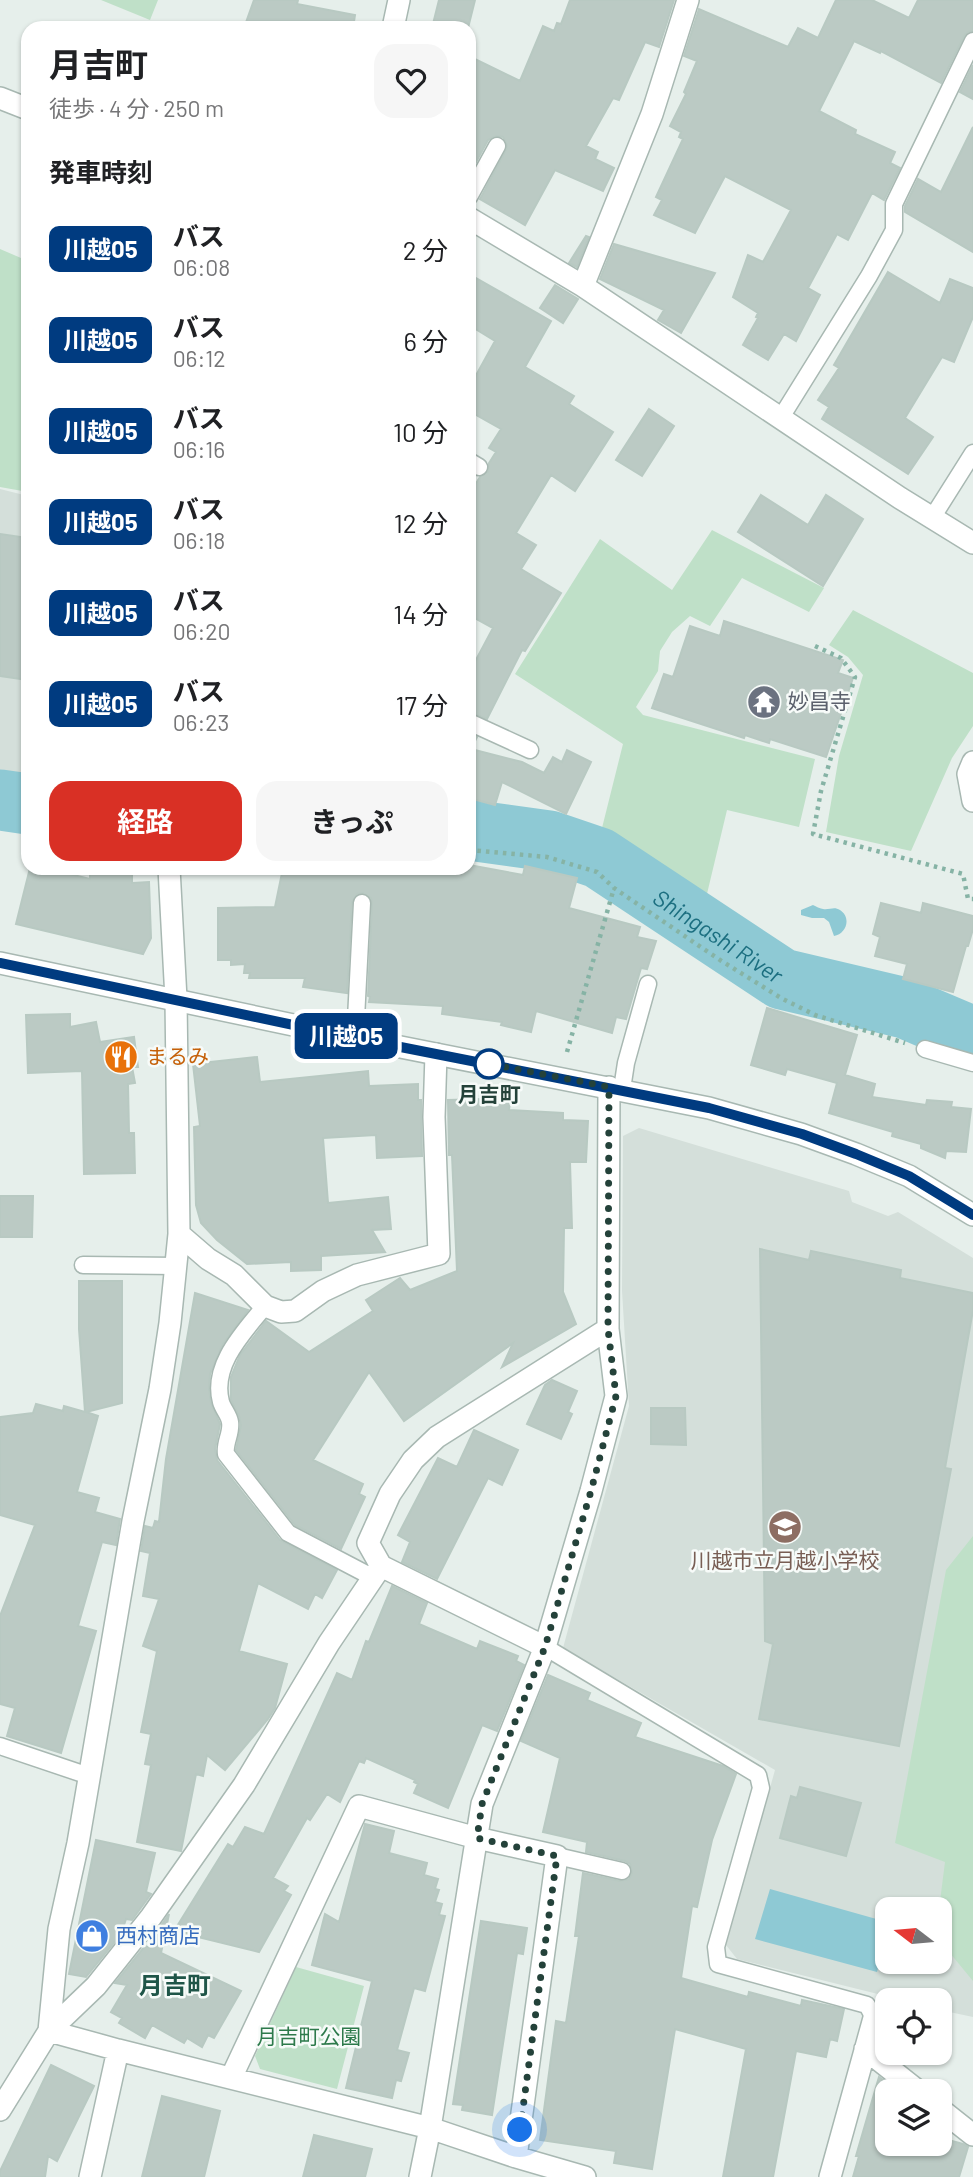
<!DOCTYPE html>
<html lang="ja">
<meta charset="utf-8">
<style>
:root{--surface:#fff;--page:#f6f6f6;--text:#202124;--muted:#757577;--accent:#d93025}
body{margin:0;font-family:Barlow,"Noto Sans JP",sans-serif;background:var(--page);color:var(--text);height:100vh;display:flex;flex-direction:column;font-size:26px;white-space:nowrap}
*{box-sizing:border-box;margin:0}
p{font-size:23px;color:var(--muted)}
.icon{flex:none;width:38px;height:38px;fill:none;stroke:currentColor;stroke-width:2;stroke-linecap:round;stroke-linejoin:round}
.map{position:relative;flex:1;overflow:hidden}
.drawer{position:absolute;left:21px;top:21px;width:455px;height:854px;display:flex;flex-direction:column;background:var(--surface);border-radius:21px;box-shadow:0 2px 5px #0004}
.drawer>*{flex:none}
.badge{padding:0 14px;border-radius:10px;font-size:24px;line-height:46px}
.needle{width:46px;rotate:286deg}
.controls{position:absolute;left:875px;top:1897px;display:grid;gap:14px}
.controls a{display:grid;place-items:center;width:77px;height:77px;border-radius:14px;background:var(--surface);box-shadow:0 2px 5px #0004;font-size:35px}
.you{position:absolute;width:35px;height:35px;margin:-18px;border:5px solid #fff;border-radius:50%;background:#1a73e8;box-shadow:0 0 0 10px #1a73e833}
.map>.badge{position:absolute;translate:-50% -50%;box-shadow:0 0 0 4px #fff}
h2{padding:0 28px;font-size:26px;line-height:63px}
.round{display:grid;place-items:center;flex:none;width:74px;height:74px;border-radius:21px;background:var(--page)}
.headline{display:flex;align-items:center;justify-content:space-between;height:119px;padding:0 28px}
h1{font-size:33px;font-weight:700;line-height:52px}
.action{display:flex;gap:14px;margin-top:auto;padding:14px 28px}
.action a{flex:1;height:80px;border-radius:21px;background:var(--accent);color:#fff;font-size:28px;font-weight:700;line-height:80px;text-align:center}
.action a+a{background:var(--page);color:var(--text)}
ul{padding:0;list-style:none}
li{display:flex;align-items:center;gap:21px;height:91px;padding:0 28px}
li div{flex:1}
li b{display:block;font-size:26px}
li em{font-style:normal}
li .badge{min-width:77px;font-weight:700;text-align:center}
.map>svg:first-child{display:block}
.built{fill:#d4dfda;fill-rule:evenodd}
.green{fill:#bfe0c8}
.water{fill:#8ec9d4}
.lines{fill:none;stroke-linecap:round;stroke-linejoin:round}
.river{stroke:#8ec9d4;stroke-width:61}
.building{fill:#bbcac4;stroke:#b8c9c2;stroke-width:2}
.service-casing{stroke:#a8b8b2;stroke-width:19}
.minor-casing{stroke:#a8b8b2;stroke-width:24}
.tertiary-casing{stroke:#a8b8b2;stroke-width:24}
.path{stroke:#86b3a5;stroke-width:4.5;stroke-dasharray:3.5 5;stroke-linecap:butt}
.service{stroke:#fff;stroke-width:16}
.minor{stroke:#fff;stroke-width:21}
.tertiary{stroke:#fff;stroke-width:21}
.line-casing{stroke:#fff;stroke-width:16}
.line{stroke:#003b80;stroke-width:10}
.walk{stroke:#24423a;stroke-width:7;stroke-dasharray:0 12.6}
.stop-dot{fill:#fff;stroke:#003b80;stroke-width:3.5}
.labels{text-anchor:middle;stroke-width:5;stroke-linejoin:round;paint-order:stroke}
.worship-label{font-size:21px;fill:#5b616d;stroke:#f7fbf9;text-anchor:start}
.food-label{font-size:21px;fill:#c56008;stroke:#f7fbf9;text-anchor:start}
.stop-label{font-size:21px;font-weight:bold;fill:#24423a;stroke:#f7fbf9}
.education-label{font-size:21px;fill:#785e54;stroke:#f7fbf9}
.shop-label{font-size:21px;fill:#366cbe;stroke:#f7fbf9;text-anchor:start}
.park-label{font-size:21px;fill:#2d7a4b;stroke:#f7fbf9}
.water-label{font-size:23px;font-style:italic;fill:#1c6f80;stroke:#f7fbf9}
.quarter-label{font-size:24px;font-weight:bold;fill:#1f5548;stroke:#f7fbf9}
</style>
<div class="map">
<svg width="973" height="2177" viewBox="0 0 973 2177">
<rect width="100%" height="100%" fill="#e6efeb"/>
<path class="built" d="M 0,489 L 28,496 L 28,778 L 0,770 Z
M 639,1128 L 849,1191 L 852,1202 L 888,1216 L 898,1212 L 973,1258 L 973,2017 L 940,2010 L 940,2000 L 902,2000 L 737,1959 L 726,1945 L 775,1770 L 563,1648 L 629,1406 L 622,1291 L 623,1136 ZM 887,1909 L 940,1909 L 940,1962 L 887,1962 Z"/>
<path class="green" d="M 101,0 L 158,0 L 150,20 Z
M 0,249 L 28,261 L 28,492 L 0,487 Z
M 712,530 L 824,588 L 809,612 L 742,578 L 710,626 L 690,616 L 672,632 L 660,651 L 658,671 L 636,707 L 643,715 L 815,759 L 799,827 L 727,810 L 706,898 L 601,832 L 623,744 L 515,674 L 600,539 L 672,590 Z
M 853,610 L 973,673 L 973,726 L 952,758 L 911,851 L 826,832 L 839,756 L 863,675 L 848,657 L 829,645 Z
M 973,1536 L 973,1981 L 940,1941 L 939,1909 L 945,1862 L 895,1843 L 946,1570 Z
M 296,1967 L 364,1986 L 337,2089 L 260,2069 L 255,2056 Z"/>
<path class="water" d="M 813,905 C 815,906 821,909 823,909 C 830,910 834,906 840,910 C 852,918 846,934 834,936 L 829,922 L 824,918 L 812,918 L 801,915 L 801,910 Z
M 770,1889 L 887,1922 L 887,1934 L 877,1972 L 755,1939 Z"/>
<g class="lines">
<g class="river">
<path d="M 0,800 L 28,804"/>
<path id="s1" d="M 469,830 L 549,841 L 599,858 L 782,979 L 905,1008 L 973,1037"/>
</g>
</g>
<path class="building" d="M 254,0 L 298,0 L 297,4 L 355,15 L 353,28 L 244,28 Z
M 439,0 L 475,0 L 468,28 L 432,28 Z
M 570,0 L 674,0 L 659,47 L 645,42 L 619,100 L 613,98 L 586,146 L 598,152 L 595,159 L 614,168 L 603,191 L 555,170 L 525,225 L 480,199 L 506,150 L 507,145 L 503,137 L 496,136 L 488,140 L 469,175 L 469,56 L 520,81 L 543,26 L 554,31 L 557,23 L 561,24 Z
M 836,0 L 872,0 L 909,18 L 918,0 L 973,0 L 973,31 L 968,32 L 964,36 L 941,83 L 881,51 L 880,53 L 854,41 L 819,111 L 856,130 L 855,134 L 895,152 L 890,163 L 900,168 L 884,200 L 872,193 L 848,240 L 837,234 L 808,288 L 820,295 L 796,341 L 784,334 L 768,360 L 743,345 L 758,318 L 756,317 L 758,313 L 733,297 L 748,255 L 763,262 L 791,210 L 725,176 L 695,233 L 654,215 L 662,200 L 656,197 L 683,139 L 679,137 L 681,132 L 670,126 L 686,94 L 684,92 L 697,61 L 684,56 L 699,9 L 788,47 L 798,28 L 818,38 Z
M 973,65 L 973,99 L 960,92 Z
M 973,127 L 973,252 L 905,212 L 905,206 L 918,179 L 941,192 Z
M 586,236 L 589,237 L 577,267 L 569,263 Z
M 614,244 L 715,273 L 681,333 L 658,320 L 664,310 L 600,279 Z
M 888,272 L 940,303 L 950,279 L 973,288 L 973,317 L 954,362 L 942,357 L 905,418 L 933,437 L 908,474 L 822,419 L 829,407 L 818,400 L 839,368 L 834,365 Z
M 469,274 L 551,321 L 525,367 L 574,396 L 569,404 L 613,432 L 575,491 L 551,475 L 516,533 L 536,545 L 521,569 L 561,593 L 525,651 L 522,650 L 487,719 L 469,712 L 469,673 L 493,628 L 469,615 L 469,495 L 480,477 L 488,472 L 489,463 L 496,452 L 489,448 L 501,429 L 469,411 L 469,388 L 495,341 L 469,325 Z
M 555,285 L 578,299 L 563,323 L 540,308 Z
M 649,409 L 674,426 L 642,476 L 616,460 Z
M 761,495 L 808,525 L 826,495 L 863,519 L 823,586 L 738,532 Z
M 0,534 L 28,538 L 28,680 L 0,676 Z
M 724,621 L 843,660 L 838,673 L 853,678 L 826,757 L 770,739 L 769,743 L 745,735 L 744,738 L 652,708 L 664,674 L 673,677 L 690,626 L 720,636 Z
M 469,734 L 477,737 L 471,749 L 522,762 L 544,773 L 553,757 L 562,762 L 567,750 L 591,762 L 566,814 L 502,782 L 495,805 L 469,798 Z
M 469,865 L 523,875 L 525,866 L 577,878 L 569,908 L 640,927 L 637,937 L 656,941 L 647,969 L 641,968 L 626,1019 L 616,1017 L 612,1033 L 536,1011 L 531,1032 L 501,1025 L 502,1022 L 442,1014 L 443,1006 L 369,1002 L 370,997 L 368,996 L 372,904 L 371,898 L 363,893 L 357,894 L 352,902 L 347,993 L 303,987 L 305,978 L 249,978 L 250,973 L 244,973 L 245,964 L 231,965 L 231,960 L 218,960 L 218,908 L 275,907 L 283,868 L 469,868 Z
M 30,868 L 45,868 L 90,879 L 90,868 L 132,868 L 132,883 L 149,882 L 151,938 L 143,954 L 16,924 Z
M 881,903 L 921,913 L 923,903 L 973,916 L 973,929 L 968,946 L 966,946 L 953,992 L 903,979 L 907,964 L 875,956 L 880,937 L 873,934 Z
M 767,1008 L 857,1035 L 845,1075 L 875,1084 L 872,1097 L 926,1105 L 927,1100 L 952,1102 L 951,1107 L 971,1109 L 966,1152 L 946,1151 L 945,1158 L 921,1148 L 921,1144 L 892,1136 L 893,1132 L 829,1113 L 837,1083 L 787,1069 L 785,1075 L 751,1065 Z
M 70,1014 L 70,1027 L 96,1022 L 100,1042 L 134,1037 L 138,1067 L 132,1067 L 135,1083 L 128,1084 L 129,1133 L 134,1133 L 135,1173 L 84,1174 L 82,1071 L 28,1073 L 26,1015 Z
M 257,1057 L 260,1082 L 368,1071 L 369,1086 L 418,1084 L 418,1100 L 421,1100 L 422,1156 L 377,1158 L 376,1135 L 323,1138 L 328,1203 L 388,1197 L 391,1229 L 372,1230 L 385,1252 L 321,1256 L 321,1270 L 291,1271 L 291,1262 L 247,1264 L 217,1240 L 201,1223 L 196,1205 L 194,1127 L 200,1126 L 193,1064 Z
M 483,1099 L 483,1101 L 510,1102 L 509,1110 L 563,1113 L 563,1120 L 588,1121 L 586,1162 L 570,1162 L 572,1228 L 564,1228 L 563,1292 L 576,1324 L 502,1367 L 513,1343 L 404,1421 L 369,1372 L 313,1460 L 363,1484 L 359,1494 L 365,1497 L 341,1549 L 295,1525 L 236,1450 L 241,1425 L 239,1416 L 231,1400 L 231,1377 L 240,1355 L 266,1321 L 309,1352 L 373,1311 L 366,1300 L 400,1278 L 410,1290 L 457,1271 L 452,1155 L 449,1155 L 448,1100 Z
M 0,1196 L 33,1196 L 32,1237 L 0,1237 Z
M 760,1249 L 809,1260 L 811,1251 L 901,1270 L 900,1278 L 973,1293 L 973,1310 L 945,1468 L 951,1469 L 899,1746 L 759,1719 L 773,1644 L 765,1641 Z
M 79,1281 L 122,1281 L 122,1403 L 86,1412 L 98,1416 L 77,1492 L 99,1498 L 95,1512 L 120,1519 L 116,1545 L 102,1542 L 78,1626 L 96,1631 L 61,1753 L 7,1736 L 15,1708 L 0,1704 L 0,1616 L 35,1525 L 0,1515 L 0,1417 L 33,1413 L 36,1404 L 63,1411 L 64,1406 L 85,1412 L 79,1329 Z
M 195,1293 L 248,1310 L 223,1344 L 210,1374 L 209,1389 L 211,1403 L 220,1424 L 215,1449 L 217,1460 L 280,1540 L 337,1570 L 322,1598 L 315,1594 L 308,1609 L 258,1583 L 239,1651 L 287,1664 L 275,1708 L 268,1719 L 225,1770 L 207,1755 L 203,1776 L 196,1774 L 181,1851 L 137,1842 L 151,1765 L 145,1764 L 151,1734 L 141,1732 L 157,1651 L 143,1646 L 159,1599 L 143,1596 L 150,1553 L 141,1551 L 145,1526 L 153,1528 L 155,1521 L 159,1522 L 166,1459 Z
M 552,1380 L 577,1391 L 568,1412 L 572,1414 L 561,1439 L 527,1424 L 545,1385 Z
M 651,1408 L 685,1408 L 686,1445 L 651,1444 Z
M 474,1430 L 518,1450 L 502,1485 L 488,1478 L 437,1579 L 402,1562 L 410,1542 L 398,1535 L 438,1458 L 457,1467 Z
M 392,1586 L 427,1603 L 419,1624 L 477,1649 L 480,1641 L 518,1656 L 516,1661 L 524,1665 L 497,1731 L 482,1725 L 448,1808 L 414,1793 L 418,1784 L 414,1782 L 415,1780 L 366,1758 L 364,1763 L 359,1761 L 340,1802 L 327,1794 L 310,1820 L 307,1818 L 273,1878 L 288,1886 L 284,1891 L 291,1895 L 259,1952 L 174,1931 L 228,1844 L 233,1847 L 245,1827 L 264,1834 L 337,1673 L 352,1680 L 366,1641 L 369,1642 Z
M 548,1675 L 590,1693 L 587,1700 L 641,1723 L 635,1737 L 723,1766 L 736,1774 L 712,1840 L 697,1907 L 692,1906 L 681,1978 L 748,1997 L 749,1992 L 801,2006 L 802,2000 L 844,2009 L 837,2041 L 830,2039 L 826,2057 L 796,2051 L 773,2177 L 723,2177 L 746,2049 L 675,2029 L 652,2169 L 614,2163 L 616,2151 L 540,2140 L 556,2021 L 566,2023 L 579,1936 L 575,1936 L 583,1873 L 620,1881 L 629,1879 L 632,1873 L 630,1864 L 625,1861 L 586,1852 L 587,1842 L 543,1832 L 560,1758 L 521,1741 Z
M 800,1787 L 861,1803 L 846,1856 L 780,1838 L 791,1796 L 797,1798 Z
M 365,1824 L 394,1831 L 389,1853 L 427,1863 L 424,1875 L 438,1879 L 435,1889 L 439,1890 L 435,1902 L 442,1904 L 439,1915 L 445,1916 L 425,1991 L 414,1988 L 397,2050 L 409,2053 L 401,2081 L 396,2080 L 392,2098 L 346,2088 L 372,1981 L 312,1965 L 325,1914 L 339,1922 Z
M 96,1840 L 155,1853 L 146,1892 L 151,1894 L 132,1920 L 126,1919 L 121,1934 L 86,1977 L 69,1974 Z
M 169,1914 L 161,1953 L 241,1991 L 214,2038 L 208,2035 L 202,2047 L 187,2038 L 184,2043 L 152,2025 L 145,2038 L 119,2023 L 122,2018 L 111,2012 L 127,1985 L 115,1983 L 145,1946 L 150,1948 L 162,1928 L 160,1927 Z
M 481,1921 L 527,1928 L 523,1954 L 517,1953 L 492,2115 L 462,2110 L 463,2105 L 453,2104 Z
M 51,2065 L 94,2086 L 57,2161 L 48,2156 L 45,2177 L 0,2177 L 0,2171 Z
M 879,2077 L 887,2083 L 887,2144 L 940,2144 L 941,2138 L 963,2144 L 968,2147 L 959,2177 L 853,2177 L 859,2156 L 856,2156 Z
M 162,2096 L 220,2111 L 204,2177 L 142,2177 Z
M 314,2135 L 372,2149 L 365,2177 L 303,2177 Z"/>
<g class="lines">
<g class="service-casing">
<path id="service" d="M 469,197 L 497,146
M 780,419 L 869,276 L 894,230 L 894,204 L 973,41
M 469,461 L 479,467
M 932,518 L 973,453
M 469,722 L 530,750
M 355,1038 L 362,903
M 925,1049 L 973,1063
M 622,1089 L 626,1063 L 648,984
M 83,1265 L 177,1266
M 265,1306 C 244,1332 211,1365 221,1402 C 223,1409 229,1415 230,1422 C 232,1433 224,1443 226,1454 L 288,1533 L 372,1577
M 545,1647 L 758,1775 L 761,1788 L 716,1947 L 718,1964 L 867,2005 L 874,2018
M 0,1746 L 89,1776
M 557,1856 L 622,1871"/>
</g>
<g class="minor-casing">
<path id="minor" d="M 393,28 L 399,0
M 0,98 L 28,109
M 469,218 L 583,286 L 900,498 L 973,543
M 583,286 L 652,114 L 688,0
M 973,762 L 968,774 L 973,801
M 179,1234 L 208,1259 L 234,1275 L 265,1306 L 281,1312 L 295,1311 L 323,1291 L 357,1275 L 439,1254 L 434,1117 L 436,1054
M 381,1566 L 368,1543 L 390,1494 L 413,1460 L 437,1437 L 608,1329
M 49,2031 L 59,1929 L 78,1843 L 133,1521 L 160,1389 L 170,1323 L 179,1234 L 176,999 L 169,868
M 49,2031 L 118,2050 L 430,2128 L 516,2157 L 585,2177
M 865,2049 L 918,2091
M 231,2078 L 359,1806 L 477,1838 L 557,1856 L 516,2157
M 940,2109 L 973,2135
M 0,2110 L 49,2031 L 96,1986 L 151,1917 L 244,1785 L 329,1643 L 381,1566 L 545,1647
M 90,2177 L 118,2050
M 420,2177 L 430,2128 L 482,1804 L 545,1647 L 591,1491 L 616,1396 L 608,1329 L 609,1087
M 830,2177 L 874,2018"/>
</g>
<g class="tertiary-casing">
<path id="tertiary" d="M 0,963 L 355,1038 L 709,1108 L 801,1134 L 856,1154 L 909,1176 L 973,1215"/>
</g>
<path class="path" d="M 815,646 L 841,658 L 855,677 L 821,791 L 813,834 L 963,874 L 968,899 L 973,899
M 469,850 L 547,857 L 597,872 L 614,888 L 720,960 L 781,998 L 815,1015 L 905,1043
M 567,1052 L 614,888"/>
<use href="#service" class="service"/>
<use href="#minor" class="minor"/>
<use href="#tertiary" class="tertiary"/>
</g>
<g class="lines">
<g class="line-casing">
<path id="line" d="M 0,963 L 355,1038 L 709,1108 L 802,1134 L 856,1154 L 909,1176 L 973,1215"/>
</g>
<use href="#line" class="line"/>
<path class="walk" d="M 489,1064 L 485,1063 L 609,1087 L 608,1329 L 616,1396 L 591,1491 L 545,1647 L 482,1804 L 477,1838 L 557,1856 L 520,2130"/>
</g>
<defs>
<g id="temple-disc" transform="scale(1.75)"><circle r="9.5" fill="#6b7280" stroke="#f7fbf9"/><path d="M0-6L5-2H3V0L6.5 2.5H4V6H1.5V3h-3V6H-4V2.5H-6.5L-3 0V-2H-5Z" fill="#fff"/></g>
<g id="restaurant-disc" transform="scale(1.75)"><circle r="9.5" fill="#e8710a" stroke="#f7fbf9"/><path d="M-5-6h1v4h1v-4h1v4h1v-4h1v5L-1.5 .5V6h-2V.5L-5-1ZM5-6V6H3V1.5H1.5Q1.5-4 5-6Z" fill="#fff"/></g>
<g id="school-disc" transform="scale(1.75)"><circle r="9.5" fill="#8d6e63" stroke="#f7fbf9"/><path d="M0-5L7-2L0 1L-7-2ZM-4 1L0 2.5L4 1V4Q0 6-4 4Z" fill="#fff"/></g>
<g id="shop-disc" transform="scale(1.75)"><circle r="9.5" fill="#3f7fe0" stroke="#f7fbf9"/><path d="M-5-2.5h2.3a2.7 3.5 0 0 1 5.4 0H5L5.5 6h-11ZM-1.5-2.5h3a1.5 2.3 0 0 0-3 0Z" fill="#fff"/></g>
</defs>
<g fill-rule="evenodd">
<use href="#temple-disc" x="764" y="702"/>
<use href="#restaurant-disc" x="121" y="1057"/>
<use href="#school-disc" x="785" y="1527"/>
<use href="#shop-disc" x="92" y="1936"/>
</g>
<circle class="stop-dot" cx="489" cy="1064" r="14"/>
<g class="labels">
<g class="worship-label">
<text x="788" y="709">妙昌寺</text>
</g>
<g class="food-label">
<text x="146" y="1064">まるみ</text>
</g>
<g class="stop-label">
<text x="489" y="1102">月吉町</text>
</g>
<g class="education-label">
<text x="785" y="1568">川越市立月越小学校</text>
</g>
<g class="shop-label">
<text x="116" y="1943">西村商店</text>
</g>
<g class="park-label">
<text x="309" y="2044">月吉町公園</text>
</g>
<g class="water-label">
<text dy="8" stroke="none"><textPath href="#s1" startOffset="276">Shingashi River</textPath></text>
</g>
<g class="quarter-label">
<text x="175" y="1994">月吉町</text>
</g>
</g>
</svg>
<div class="controls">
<a><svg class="needle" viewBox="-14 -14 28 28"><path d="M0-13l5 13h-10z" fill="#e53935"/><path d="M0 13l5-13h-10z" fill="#757577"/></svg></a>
<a><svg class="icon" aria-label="locate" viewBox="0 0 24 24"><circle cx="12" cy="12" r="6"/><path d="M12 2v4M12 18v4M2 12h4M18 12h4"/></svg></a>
<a><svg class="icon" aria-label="layers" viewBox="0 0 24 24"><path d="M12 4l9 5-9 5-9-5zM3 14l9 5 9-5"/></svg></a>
</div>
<div class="you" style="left:520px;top:2130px"></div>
<b class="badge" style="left:346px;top:1036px;background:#003b80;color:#fff">川越05</b>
<section class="drawer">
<div class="headline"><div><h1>月吉町</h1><p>徒歩 · 4 分 · 250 m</p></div><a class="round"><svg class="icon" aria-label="heart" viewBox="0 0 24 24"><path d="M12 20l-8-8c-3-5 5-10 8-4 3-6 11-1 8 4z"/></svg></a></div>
<h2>発車時刻</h2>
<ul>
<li><span class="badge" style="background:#003b80;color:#fff">川越05</span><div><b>バス</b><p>06:08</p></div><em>2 分</em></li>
<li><span class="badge" style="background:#003b80;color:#fff">川越05</span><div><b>バス</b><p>06:12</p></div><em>6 分</em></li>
<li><span class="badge" style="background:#003b80;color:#fff">川越05</span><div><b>バス</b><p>06:16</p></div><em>10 分</em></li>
<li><span class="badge" style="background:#003b80;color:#fff">川越05</span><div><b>バス</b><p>06:18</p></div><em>12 分</em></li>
<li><span class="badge" style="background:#003b80;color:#fff">川越05</span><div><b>バス</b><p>06:20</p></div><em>14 分</em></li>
<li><span class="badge" style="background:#003b80;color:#fff">川越05</span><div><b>バス</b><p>06:23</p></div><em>17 分</em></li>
</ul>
<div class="action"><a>経路</a><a>きっぷ</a></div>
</section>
</div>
